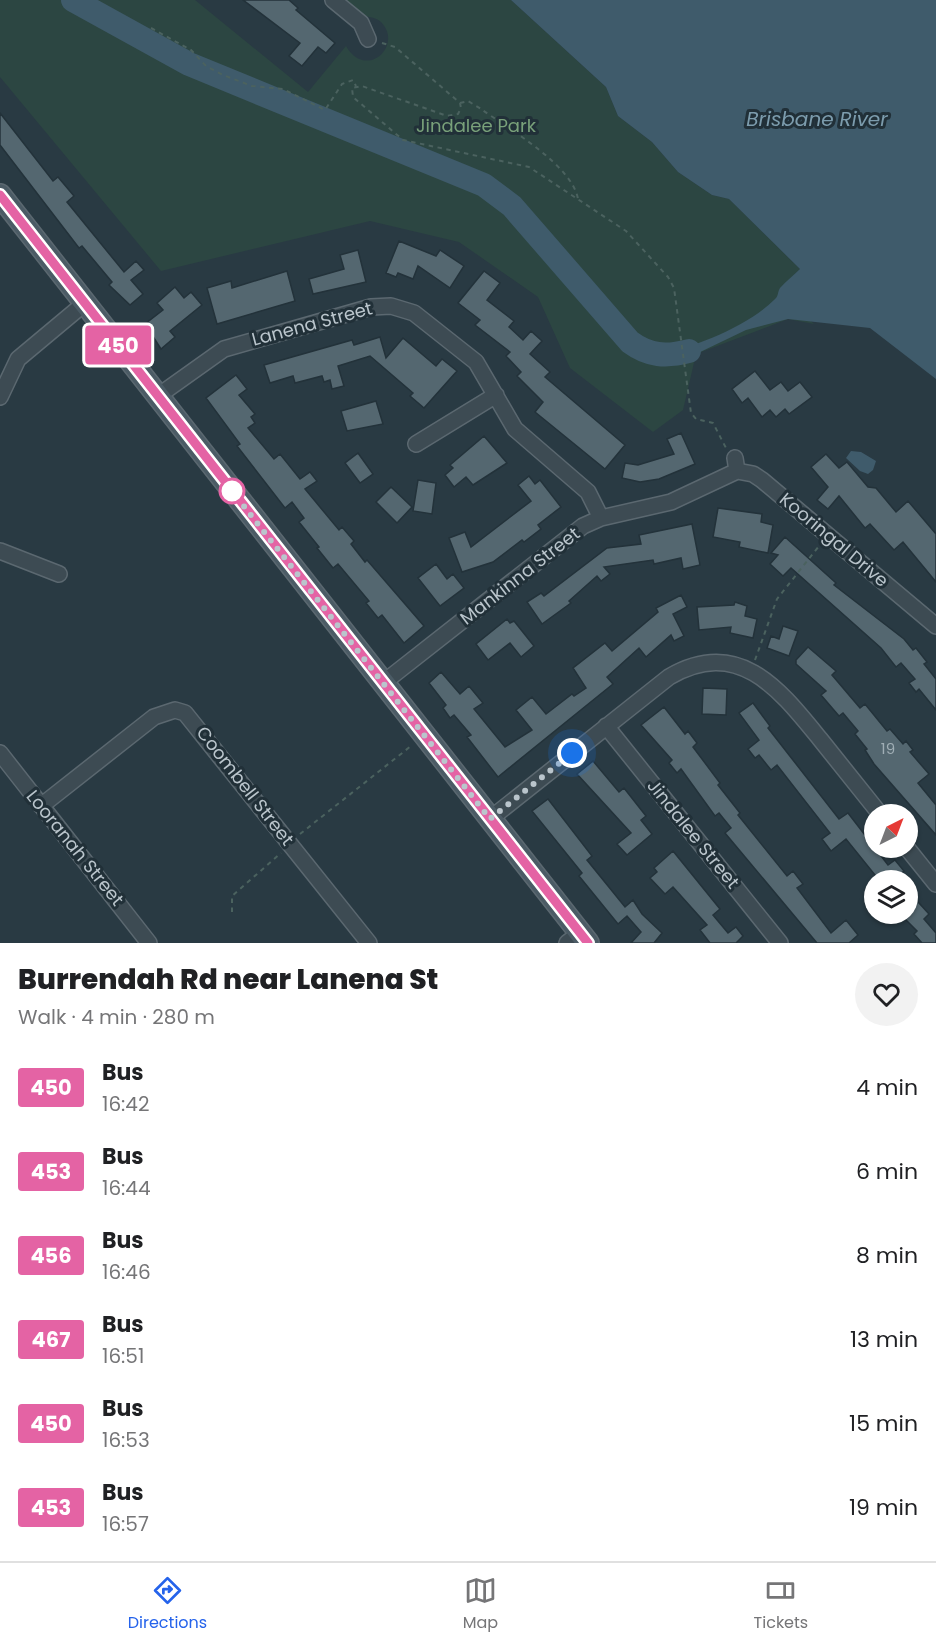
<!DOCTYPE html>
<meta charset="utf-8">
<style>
:root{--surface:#fff;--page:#f2f2f2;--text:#202124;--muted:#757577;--line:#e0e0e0;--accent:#2563eb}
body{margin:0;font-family:Poppins,sans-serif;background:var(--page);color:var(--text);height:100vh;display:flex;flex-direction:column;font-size:22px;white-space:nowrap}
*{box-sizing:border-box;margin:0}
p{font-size:20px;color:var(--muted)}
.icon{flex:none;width:33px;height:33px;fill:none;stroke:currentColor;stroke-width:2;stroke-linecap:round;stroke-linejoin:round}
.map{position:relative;height:943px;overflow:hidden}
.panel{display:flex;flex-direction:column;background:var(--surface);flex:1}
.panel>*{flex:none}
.badge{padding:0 12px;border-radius:4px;font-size:21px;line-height:39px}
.needle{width:39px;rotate:42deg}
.fabs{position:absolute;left:864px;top:804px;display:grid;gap:12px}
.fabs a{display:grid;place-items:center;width:54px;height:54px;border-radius:50%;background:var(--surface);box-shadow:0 2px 4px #0004;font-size:30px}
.you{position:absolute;width:30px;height:30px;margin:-15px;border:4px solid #fff;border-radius:50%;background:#1a73e8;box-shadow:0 0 0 9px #1a73e833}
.map>.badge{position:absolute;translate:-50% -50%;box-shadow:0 0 0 3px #fff}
.round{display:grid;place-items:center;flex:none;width:63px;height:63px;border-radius:32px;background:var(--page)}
.head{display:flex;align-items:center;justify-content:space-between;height:102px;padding:0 18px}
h1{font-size:28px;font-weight:800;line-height:45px}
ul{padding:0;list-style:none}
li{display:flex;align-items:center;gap:18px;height:84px;padding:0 18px}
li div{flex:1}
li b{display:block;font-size:22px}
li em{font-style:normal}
li .badge{min-width:66px;font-weight:700;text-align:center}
.menu{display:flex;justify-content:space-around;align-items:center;height:84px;border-top:2px solid var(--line);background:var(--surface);font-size:16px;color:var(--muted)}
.menu a{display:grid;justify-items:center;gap:3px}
.menu .active{color:var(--accent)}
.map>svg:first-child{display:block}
.green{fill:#2c4642}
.water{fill:#3f5b6b}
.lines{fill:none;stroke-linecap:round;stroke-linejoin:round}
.river{stroke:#3f5b6b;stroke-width:24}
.building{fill:#546770;stroke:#23323a;stroke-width:1.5}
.street-casing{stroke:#5b6870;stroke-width:18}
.secondary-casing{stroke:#5b6870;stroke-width:24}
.path{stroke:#4b625f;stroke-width:2;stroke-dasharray:4.5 4.5;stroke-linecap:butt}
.street{stroke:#3d4b53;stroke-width:15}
.secondary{stroke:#4b5b65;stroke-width:21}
.line-casing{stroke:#fff;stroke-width:14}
.line{stroke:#e463a4;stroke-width:9}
.walk{stroke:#bac5cc;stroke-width:6;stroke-dasharray:0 10.8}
.stop-dot{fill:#fff;stroke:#e463a4;stroke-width:3}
.labels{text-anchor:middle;stroke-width:6;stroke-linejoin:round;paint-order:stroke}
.number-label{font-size:15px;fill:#a0aeb5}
.park-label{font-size:18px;fill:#79a17a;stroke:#213038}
.street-label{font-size:18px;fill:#bac5cc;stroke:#213038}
.water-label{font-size:20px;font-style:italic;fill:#7c9cad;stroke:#213038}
</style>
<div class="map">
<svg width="936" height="943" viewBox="0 0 936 943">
<rect width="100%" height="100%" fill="#293a43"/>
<path class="green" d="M 0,0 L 195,0 L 308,92 L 346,46 C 366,81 404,45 381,22 C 376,17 370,18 364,15 C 357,12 351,5 346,0 L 511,0 L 606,87 L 618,116 L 652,142 L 678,172 L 712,195 L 729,199 L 800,269 L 779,290 L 814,324 L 788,319 L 696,354 L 683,410 L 653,432 L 570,368 L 538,297 L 459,242 L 370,221 L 161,271 L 0,77 Z"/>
<path class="water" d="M 511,0 L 936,0 L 936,379 L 870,328 L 788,319 L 746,330 L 696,354 L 678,357 L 657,355 C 695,347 746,327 774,300 C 779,296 777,293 780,288 C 786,281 794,275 800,269 L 729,199 L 712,195 L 678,172 L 652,142 L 618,116 L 606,87 Z
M 851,451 L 861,452 L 876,461 L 873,470 L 868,474 L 860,471 L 846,458 Z"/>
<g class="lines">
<path class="river" d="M 73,0 L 189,64 L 484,185 L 512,206 L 630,342 C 649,356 666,357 689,351"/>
</g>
<path class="building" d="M 243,0 L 289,0 L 298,8 L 296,10 L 335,43 L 326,53 L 318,47 L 302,66 L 289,56 L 300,43 Z
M 0,113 L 53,181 L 58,177 L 74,196 L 67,202 L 124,272 L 136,261 L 144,270 L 131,280 L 143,294 L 130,305 L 109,285 L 112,282 L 82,246 L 79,248 L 0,145 Z
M 399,241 L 436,256 L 440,250 L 464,266 L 450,288 L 418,266 L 413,279 L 398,273 L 396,277 L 386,273 Z
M 358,250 L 366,282 L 313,294 L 309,279 L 344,269 L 340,255 Z
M 287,271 L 295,301 L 217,324 L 207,288 L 231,281 L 232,288 Z
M 484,271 L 500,283 L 487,300 L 514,321 L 509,327 L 523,340 L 531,331 L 542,341 L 530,354 L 550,372 L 545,377 L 625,445 L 605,469 L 535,412 L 543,402 L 517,376 L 521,372 L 506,356 L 510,352 L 475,325 L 480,320 L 458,303 Z
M 175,287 L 184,298 L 191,292 L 202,305 L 170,331 L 175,337 L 161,349 L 145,324 L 163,310 L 157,303 Z
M 380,337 L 386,358 L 403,338 L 436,366 L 442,359 L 457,371 L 424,408 L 410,396 L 413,393 L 370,356 L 338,366 L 344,386 L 332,389 L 330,380 L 324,382 L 322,376 L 295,383 L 293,376 L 270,383 L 264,365 L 352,340 L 354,345 Z
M 755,371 L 770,390 L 781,382 L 788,391 L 800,382 L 812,397 L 789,414 L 785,409 L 776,417 L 770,410 L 762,417 L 748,398 L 742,403 L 732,389 Z
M 236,375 L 247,389 L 239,395 L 255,414 L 251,417 L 255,423 L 248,428 L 274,459 L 280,454 L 300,479 L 310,472 L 317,481 L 305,489 L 339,530 L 342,527 L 354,541 L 351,544 L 365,562 L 367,560 L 424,626 L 404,643 L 382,615 L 378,618 L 366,603 L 369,601 L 338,564 L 333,568 L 317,548 L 319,547 L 299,522 L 304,518 L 292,502 L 285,508 L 237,446 L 240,444 L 206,398 Z
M 376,401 L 383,424 L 347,431 L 341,411 Z
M 681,433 L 695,464 L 659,479 L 640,482 L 622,478 L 625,463 L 638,465 L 674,454 L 667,439 Z
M 484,436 L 507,463 L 473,485 L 466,477 L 454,487 L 445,475 L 453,468 L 450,465 Z
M 358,453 L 373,474 L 360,483 L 345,463 Z
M 826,454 L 839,468 L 847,462 L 868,487 L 876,488 L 896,512 L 908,501 L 936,534 L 936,582 L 903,542 L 894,550 L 870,524 L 865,528 L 839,496 L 828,509 L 817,500 L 828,487 L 811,467 Z
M 529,476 L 535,484 L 540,480 L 561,507 L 538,525 L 541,529 L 524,542 L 522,540 L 493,562 L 462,572 L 449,538 L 465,532 L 471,547 L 531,501 L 518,485 Z
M 418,480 L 436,483 L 432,514 L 413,511 Z
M 391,487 L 412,507 L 397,523 L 376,502 Z
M 718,508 L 762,514 L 761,522 L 773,525 L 768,553 L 739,547 L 740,542 L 713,537 Z
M 692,524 L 700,565 L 683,569 L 681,558 L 654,564 L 653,560 L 604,567 L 610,574 L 601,581 L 597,576 L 569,601 L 571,603 L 542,624 L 527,602 L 541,593 L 544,596 L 607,548 L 641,544 L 639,535 Z
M 785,537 L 836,583 L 834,585 L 904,639 L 913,650 L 916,648 L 927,662 L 924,664 L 936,679 L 936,710 L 919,689 L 916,692 L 909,683 L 915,679 L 901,663 L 896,667 L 881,648 L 791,568 L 783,576 L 770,564 L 778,555 L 771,553 Z
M 436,564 L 447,579 L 453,574 L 464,588 L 440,606 L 418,578 Z
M 681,595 L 687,607 L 673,614 L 684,636 L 674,641 L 671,635 L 646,657 L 639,648 L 607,677 L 613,684 L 498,777 L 467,737 L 471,735 L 454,715 L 450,718 L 443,708 L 446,705 L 429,683 L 441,672 L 460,694 L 469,686 L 483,703 L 474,709 L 505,747 L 532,730 L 516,710 L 532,697 L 546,714 L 572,694 L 574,696 L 586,688 L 573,668 L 605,643 L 612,651 L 658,612 L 656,608 Z
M 735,602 L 747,606 L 745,616 L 757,619 L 753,638 L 730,633 L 731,627 L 699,630 L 697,607 L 734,605 Z
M 507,619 L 510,623 L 514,621 L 534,646 L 521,657 L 510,643 L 488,660 L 476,644 Z
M 783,626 L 798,631 L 789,656 L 767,648 L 771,636 L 779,639 Z
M 808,647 L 836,671 L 832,675 L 860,708 L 865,704 L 887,731 L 890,729 L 903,744 L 906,741 L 913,750 L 910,752 L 929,774 L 918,783 L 936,805 L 936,835 L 874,764 L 865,750 L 867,749 L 855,734 L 858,731 L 843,713 L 839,716 L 821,695 L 826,691 L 796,664 L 796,660 Z
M 703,688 L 727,689 L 726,715 L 702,714 Z
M 753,703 L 770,726 L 768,728 L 839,819 L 848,813 L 888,865 L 895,860 L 904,871 L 892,880 L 879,880 L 846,839 L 831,851 L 822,839 L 830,833 L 777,765 L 771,770 L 759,755 L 755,758 L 748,749 L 759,740 L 739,713 Z
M 664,707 L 685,734 L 688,731 L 697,743 L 693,747 L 720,783 L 718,785 L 740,813 L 738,815 L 787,876 L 793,871 L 803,884 L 797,888 L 831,933 L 846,920 L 858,935 L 849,943 L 817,943 L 725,833 L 731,828 L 719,813 L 715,816 L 681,769 L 677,773 L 669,763 L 672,760 L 641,725 Z
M 593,761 L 619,792 L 624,788 L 646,816 L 641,820 L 652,834 L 627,855 L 617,844 L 631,833 L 577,774 Z
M 548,799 L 592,856 L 587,860 L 625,907 L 633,900 L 642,914 L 662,933 L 654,943 L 631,943 L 641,932 L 627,916 L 618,924 L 579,876 L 582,873 L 532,811 Z
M 673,851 L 720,909 L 713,915 L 728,933 L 736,927 L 743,936 L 736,943 L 710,943 L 700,930 L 707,925 L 673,887 L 665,894 L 650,878 L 657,872 L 654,868 Z
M 908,891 L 929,914 L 924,919 L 936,933 L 936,943 L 922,943 L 914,934 L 917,931 L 900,914 L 908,914 Z"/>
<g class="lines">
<g class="street-casing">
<path id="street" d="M 333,0 L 361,23 L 368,39
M 158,396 L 224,349 L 371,307 L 391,306 L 414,313 L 476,362 L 515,429 L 588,492 L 601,518
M 0,397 L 18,359 L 85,303
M 416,444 L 496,395
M 735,458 L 737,471 L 753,474 L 762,480 L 936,626
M 0,551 L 59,574
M 383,683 L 583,526 L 601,518 L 671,502 L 737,471
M 606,726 L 780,943
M 0,753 L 149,943
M 41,806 L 154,717 L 175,710 L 185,713 L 369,943
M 490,819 L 669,677 C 739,636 780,690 820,739 C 840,764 860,789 880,814
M 907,848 L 936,884
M 567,943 L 580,933"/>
</g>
<g class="secondary-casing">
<path id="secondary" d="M 0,195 L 588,943"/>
</g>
<path class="path" d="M 151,28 L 191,50 L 206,66 L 223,75 L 252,86 L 283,89 L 325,110 L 342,84 L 353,80 L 356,86
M 382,43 L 395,47 L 460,103 L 461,108 L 458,114 L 447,116 L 362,86 L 352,88 L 353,97 L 403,140 L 529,167 L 626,231 L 668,277 L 674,288 L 691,413 L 696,419 L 713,423 L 726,448
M 460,103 L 468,101 L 481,109 C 509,129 572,165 578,199
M 755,660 L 777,599 L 819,546
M 300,834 L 411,746
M 232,912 L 232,896 L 281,853"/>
<use href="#street" class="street"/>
<use href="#secondary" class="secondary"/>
</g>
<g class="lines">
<g class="line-casing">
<path id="line" d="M 0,195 L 588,943"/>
</g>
<use href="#line" class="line"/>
<path class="walk" d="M 232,491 L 228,486 L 490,819 L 572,753"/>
</g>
<circle class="stop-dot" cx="232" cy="491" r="12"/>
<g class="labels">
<g class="number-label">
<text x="888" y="754">19</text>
</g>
<g class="park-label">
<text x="476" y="132">Jindalee Park</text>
</g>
<g class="street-label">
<text transform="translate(312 324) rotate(-15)" y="6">Lanena Street</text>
<text transform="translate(834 540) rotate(40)" y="6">Kooringal Drive</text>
<text transform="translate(520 576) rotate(-38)" y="6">Mankinna Street</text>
<text transform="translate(245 786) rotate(52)" y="6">Coombell Street</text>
<text transform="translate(693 834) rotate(51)" y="6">Jindalee Street</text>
<text transform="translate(75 848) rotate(51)" y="6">Looranah Street</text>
</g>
<g class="water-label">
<text x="817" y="126">Brisbane River</text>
</g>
</g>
</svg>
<div class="fabs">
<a><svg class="needle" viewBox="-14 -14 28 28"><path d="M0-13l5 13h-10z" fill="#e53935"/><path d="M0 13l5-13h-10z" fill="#757577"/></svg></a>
<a><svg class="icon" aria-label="layers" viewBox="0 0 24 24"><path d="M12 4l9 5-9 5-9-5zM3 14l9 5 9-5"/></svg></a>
</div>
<div class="you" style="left:572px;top:753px"></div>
<b class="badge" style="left:118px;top:345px;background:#e463a4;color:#fff">450</b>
</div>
<section class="panel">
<div class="head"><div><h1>Burrendah Rd near Lanena St</h1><p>Walk · 4 min · 280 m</p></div><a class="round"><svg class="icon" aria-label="heart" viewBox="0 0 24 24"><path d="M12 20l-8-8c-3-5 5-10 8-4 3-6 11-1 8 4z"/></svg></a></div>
<ul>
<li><span class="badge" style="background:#e463a4;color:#fff">450</span><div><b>Bus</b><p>16:42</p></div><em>4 min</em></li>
<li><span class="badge" style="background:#e463a4;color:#fff">453</span><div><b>Bus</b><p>16:44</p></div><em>6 min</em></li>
<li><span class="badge" style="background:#e463a4;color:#fff">456</span><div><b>Bus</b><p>16:46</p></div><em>8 min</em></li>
<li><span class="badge" style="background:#e463a4;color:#fff">467</span><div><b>Bus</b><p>16:51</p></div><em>13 min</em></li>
<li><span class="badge" style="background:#e463a4;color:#fff">450</span><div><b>Bus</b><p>16:53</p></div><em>15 min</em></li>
<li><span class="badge" style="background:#e463a4;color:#fff">453</span><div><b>Bus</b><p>16:57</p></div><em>19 min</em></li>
</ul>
</section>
<nav class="menu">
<a class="active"><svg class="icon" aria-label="directions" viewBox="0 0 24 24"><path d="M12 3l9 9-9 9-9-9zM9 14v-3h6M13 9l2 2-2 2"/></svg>Directions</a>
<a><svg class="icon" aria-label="map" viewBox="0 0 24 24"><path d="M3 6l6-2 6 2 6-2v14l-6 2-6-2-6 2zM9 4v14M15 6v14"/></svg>Map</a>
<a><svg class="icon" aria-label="tickets" viewBox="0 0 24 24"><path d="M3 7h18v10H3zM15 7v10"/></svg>Tickets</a>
</nav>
